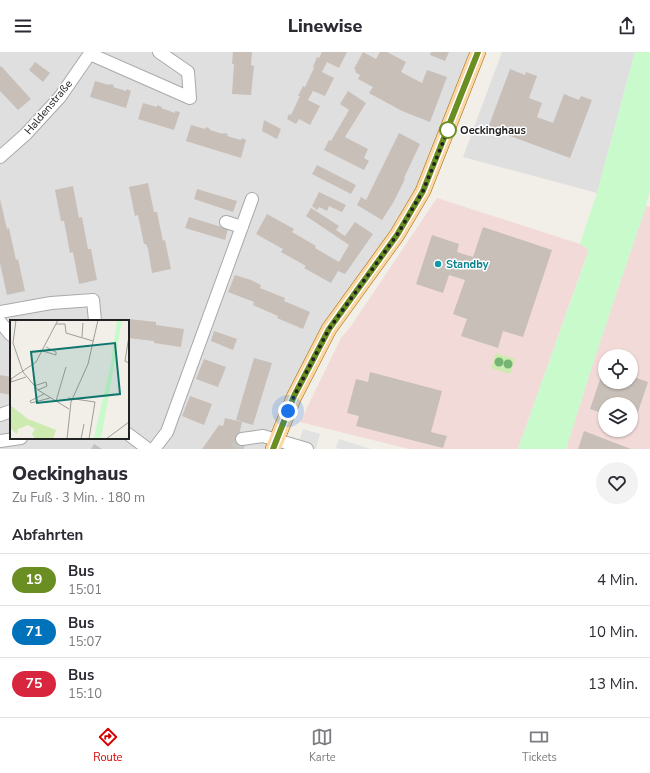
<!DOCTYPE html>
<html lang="de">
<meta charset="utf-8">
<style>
:root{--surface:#fff;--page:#f2f2f3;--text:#2b2b33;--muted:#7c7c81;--line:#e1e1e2;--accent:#d40000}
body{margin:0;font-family:"Nunito Sans",sans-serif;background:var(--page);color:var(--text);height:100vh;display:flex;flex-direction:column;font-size:15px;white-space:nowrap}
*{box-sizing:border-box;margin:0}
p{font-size:13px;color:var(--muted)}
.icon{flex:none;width:22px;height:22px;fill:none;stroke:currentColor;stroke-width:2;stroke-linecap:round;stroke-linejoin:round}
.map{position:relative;height:397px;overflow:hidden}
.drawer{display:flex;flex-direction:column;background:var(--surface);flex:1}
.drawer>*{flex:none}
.badge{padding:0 8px;border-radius:13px;font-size:14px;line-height:26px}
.fabs{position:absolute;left:598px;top:297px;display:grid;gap:8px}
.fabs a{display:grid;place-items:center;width:40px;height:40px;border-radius:50%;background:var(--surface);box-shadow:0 1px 3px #0004;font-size:20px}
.you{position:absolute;width:20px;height:20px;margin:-10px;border:3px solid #fff;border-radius:50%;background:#1a73e8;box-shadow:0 0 0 6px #1a73e833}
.map>.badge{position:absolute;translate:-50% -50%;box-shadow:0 0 0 2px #fff}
h2{padding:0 12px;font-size:15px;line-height:36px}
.round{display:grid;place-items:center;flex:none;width:42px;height:42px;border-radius:21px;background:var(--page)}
.head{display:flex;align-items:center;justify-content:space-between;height:68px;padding:0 12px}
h1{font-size:19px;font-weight:800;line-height:30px}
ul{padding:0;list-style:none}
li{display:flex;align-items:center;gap:12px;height:52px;padding:0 12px;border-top:1px solid var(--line)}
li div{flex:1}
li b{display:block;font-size:15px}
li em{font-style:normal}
li .badge{min-width:44px;font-weight:700;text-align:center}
header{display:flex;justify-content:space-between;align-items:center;height:52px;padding:0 12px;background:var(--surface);font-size:18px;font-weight:800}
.tabs{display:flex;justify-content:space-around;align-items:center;height:56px;border-top:1px solid var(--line);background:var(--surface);font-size:11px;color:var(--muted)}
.tabs a{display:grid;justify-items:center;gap:2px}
.tabs .on{color:var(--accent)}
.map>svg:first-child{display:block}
.residential{fill:#e0dfdf;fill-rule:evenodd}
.commercial{fill:#f2dad9;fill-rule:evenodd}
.grass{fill:#cdebb0}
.park{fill:#c8facc}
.parking{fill:#e2e2e2}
.building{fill:#c7bfb8}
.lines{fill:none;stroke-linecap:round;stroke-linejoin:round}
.minor-tunnel{stroke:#c8c6c1;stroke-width:12;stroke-dasharray:12 6;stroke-linecap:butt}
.minor-casing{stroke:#a9a9a9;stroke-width:14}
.major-casing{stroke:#a06b00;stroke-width:16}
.minor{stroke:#fff;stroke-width:12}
.major{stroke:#fcd6a4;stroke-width:15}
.tree{fill:#74b475}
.line-casing{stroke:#fff;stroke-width:9}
.line{stroke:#6b8e23;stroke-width:6}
.walk{stroke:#222;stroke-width:4;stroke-dasharray:0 7.2}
.stop-dot{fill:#fff;stroke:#6b8e23;stroke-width:2}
.culture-dot{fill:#0f9aa8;stroke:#fff;stroke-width:1.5}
.labels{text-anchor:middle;stroke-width:3;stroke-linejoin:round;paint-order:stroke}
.street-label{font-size:11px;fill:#222;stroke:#fff}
.stop-label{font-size:11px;font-weight:bold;fill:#222;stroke:#fff;text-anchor:start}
.culture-label{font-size:11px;font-weight:bold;fill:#0d838f;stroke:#fff;text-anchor:start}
.inset-road{fill:none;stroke:#9f9d99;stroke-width:1}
.view{fill:#0f766e;fill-opacity:0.15;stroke:#0f766e;stroke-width:2}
.inset-edge{fill:none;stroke:#222;stroke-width:2}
</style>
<header><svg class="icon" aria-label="menu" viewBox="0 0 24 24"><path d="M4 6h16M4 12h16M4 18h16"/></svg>Linewise<svg class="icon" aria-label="share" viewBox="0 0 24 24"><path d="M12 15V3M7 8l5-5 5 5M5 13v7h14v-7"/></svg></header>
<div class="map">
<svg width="650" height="397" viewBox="0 0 650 397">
<rect width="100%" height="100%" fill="#f2efe9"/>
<path class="residential" d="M 0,0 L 470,0 L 424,122 L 273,379 L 265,397 L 0,397 ZM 11,269 L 128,269 L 128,386 L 11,386 Z
M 502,0 L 635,0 L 597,141 L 463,105 Z"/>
<path class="commercial" d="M 437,146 L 580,192 L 589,197 L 518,397 L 409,397 L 300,370 L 341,286 L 351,274 Z
M 646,154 L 650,155 L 650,397 L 566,397 L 595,305 ZM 605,304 L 631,304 L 631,330 L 605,330 ZM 605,352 L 631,352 L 631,378 L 605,378 Z"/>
<path class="grass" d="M 496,301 L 515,307 L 510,322 L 491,316 Z"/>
<path class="park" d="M 635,0 L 650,0 L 650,138 L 646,154 L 595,305 L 566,397 L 518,397 L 589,198 L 580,192 L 597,141 Z"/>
<path class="parking" d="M 303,377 L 320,382 L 316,397 L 297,397 Z
M 339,387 L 371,397 L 341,397 L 336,396 Z"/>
<path class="building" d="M 233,0 L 252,0 L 251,13 L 254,14 L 251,43 L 232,42 L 234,12 L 232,12 Z
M 322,0 L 347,0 L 339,16 L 327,10 L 322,20 L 334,26 L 325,44 L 313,39 L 308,48 L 320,54 L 310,73 L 299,67 L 296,72 L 287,67 L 289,62 L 291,63 L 300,44 L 298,44 L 303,34 L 305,35 L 314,16 L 313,15 L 317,5 L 319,6 Z
M 363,0 L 376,7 L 380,0 L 387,0 L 406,10 L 401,20 L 422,31 L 427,18 L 447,25 L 430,70 L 402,59 L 369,41 L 373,35 L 358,27 L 360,23 L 355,20 L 356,18 L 354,17 Z
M 431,0 L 449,0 L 445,9 L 430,3 Z
M 35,10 L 50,21 L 43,30 L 29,18 Z
M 1,14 L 31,47 L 18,58 L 0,39 L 0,15 Z
M 510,17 L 525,23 L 526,20 L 537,24 L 529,46 L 542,51 L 537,65 L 553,71 L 564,42 L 579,48 L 581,44 L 592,48 L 570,106 L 488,76 Z
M 95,29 L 109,33 L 109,32 L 114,33 L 113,35 L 126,39 L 127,37 L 131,39 L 126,56 L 90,45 Z
M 348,39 L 366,51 L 345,85 L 368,97 L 364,106 L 369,109 L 364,118 L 324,98 L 329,88 L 331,89 L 349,58 L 340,52 Z
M 143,51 L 157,55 L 157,53 L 162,55 L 161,56 L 175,61 L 175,59 L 180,60 L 174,78 L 138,67 Z
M 264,68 L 281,77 L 277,87 L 262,79 Z
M 191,73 L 205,77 L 206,75 L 210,77 L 210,78 L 223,82 L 223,81 L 228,82 L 227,84 L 241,88 L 242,86 L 246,88 L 241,106 L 186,89 Z
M 399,81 L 420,92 L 404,126 L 405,127 L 393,151 L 382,168 L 357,153 L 361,145 L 366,148 Z
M 317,113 L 356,133 L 351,142 L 312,122 Z
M 148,131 L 154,160 L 157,160 L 163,189 L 165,188 L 171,217 L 152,221 L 148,197 L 146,192 L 144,192 L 138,163 L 135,164 L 129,135 Z
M 73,134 L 79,166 L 82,165 L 88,197 L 91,197 L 97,228 L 79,232 L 73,200 L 70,201 L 64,169 L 61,169 L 55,138 Z
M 197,137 L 237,149 L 233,160 L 194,147 Z
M 319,140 L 346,153 L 342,160 L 329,154 L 327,159 L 319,155 L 317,158 L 312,154 Z
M 0,147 L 7,177 L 9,176 L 16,208 L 18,207 L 25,239 L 7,243 L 0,211 Z
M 311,156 L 339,174 L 336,178 L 345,184 L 355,170 L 373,182 L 345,222 L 338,219 L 331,231 L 304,216 L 306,214 L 281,200 L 283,197 L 256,182 L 267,162 L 294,177 L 292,180 L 316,194 L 315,196 L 339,210 L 349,193 L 306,164 Z
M 189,165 L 228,177 L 225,188 L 185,176 Z
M 483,175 L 552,198 L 523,285 L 503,279 L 498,296 L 461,284 L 467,267 L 453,262 L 465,228 L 449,223 L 443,241 L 416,232 L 432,183 L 459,192 L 457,200 L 473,205 Z
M 235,223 L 251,228 L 261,233 L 260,236 L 285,246 L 284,249 L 310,260 L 303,277 L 277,266 L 278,264 L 253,253 L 254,250 L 228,240 Z
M 129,267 L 156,270 L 156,273 L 184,277 L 181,295 L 154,291 L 154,289 L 128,286 Z
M 214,279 L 237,287 L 233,298 L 211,289 Z
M 254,306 L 272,311 L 253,373 L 236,368 Z
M 204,307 L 226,315 L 218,335 L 196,327 Z
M 605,313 L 605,330 L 631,330 L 631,324 L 648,330 L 634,372 L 631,371 L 631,352 L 605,352 L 605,362 L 590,357 Z
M 370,320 L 442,339 L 431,380 L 447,384 L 443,396 L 356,374 L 359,364 L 347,361 L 356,327 L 368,330 Z
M 0,323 L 11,325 L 11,343 L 0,341 Z
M 190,344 L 212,352 L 204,373 L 182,364 Z
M 225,366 L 242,370 L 240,379 L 244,397 L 202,397 L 219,373 L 223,374 Z
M 584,379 L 631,397 L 578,397 Z
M 94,392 L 102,397 L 91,397 Z"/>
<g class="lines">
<path class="minor-tunnel" d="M 236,397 L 242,387"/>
<g class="minor-casing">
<path id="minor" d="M 90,2 L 190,46 L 188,20 L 159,0
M 0,105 L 26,82 L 60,45 L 91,0
M 226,170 L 242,175
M 0,260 L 51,251 L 93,248 L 95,269
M 0,270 L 11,283
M 0,363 L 11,359
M 128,382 L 148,397
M 242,387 L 263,384 L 307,397
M 0,389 L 21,386
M 154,397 L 167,380 L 252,147"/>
</g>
<g class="major-casing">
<path id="major" d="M 273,397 L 294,345 L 329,277 L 397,183 L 423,139 L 478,0"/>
</g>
<use href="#minor" class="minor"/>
<use href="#major" class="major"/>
</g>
<g class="tree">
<circle cx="499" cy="310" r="4.5"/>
<circle cx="508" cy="312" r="4.5"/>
</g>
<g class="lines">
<g class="line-casing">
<path id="line" d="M 273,397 L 294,344 L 329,277 L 397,183 L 423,139 L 478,0"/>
</g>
<use href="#line" class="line"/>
<path class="walk" d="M 288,359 L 294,344 L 329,277 L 397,183 L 423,139 L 448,78"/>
</g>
<circle class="stop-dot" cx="448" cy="78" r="8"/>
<circle class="culture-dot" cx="438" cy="212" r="4"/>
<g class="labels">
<g class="street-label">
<text transform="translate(48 55) rotate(-50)" y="4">Haldenstraße</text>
</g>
<g class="stop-label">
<text x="460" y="82">Oeckinghaus</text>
</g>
<g class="culture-label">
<text x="446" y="216">Standby</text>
</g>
</g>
<g transform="translate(10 268)">
<rect width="119" height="119" fill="#f2efe9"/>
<path d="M 0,85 L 18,99 L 46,110 L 43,119 L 25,119 L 22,114 L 25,109 L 18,105 L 8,109 L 7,114 L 0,108 Z" fill="#cdebb0"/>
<path d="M 107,0 L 112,0 L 91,119 L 80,119 L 84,117 L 100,49 Z" fill="#c8facc"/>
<path class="inset-road" d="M 6,0 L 3,23 L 13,52 L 28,70 L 59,89M 46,4 L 55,4 L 56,13 L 83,21M 119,16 L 115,41 L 119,43M 72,17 L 73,3M 33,31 L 46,35 L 46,32 L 36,27M 16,57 L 1,62 L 1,59 L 26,42 L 48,0M 24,66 L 36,62 L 37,66 L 28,70M 34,74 L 20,81 L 21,83 L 40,78M 58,78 L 85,82 L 79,119M 46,81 L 56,47M 57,119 L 61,82 L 78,44 L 88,0M 71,119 L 74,104M 96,119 L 119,102"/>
<path class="view" d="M 105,23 L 110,74 L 27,83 L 21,32 Z"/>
<rect width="119" height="119" class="inset-edge"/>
</g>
</svg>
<div class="fabs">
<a><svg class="icon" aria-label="locate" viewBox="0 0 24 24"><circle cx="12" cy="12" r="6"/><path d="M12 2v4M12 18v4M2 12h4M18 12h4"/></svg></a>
<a><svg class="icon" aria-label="layers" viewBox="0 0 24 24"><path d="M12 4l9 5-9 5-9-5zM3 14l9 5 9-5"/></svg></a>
</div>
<div class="you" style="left:288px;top:359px"></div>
</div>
<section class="drawer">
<div class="head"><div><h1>Oeckinghaus</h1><p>Zu Fuß · 3 Min. · 180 m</p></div><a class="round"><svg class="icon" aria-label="heart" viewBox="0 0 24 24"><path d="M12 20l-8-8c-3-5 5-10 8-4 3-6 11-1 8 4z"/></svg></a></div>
<h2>Abfahrten</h2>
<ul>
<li><span class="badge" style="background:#6b8e23;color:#fff">19</span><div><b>Bus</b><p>15:01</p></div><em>4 Min.</em></li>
<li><span class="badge" style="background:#0072bc;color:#fff">71</span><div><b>Bus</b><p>15:07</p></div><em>10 Min.</em></li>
<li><span class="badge" style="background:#d7263d;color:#fff">75</span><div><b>Bus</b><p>15:10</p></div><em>13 Min.</em></li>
</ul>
</section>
<nav class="tabs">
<a class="on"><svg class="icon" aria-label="directions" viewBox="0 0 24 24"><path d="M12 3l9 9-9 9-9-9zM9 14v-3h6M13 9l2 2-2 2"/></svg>Route</a>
<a><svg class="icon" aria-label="map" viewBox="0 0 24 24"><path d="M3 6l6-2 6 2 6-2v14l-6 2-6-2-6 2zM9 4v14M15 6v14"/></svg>Karte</a>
<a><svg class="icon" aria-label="tickets" viewBox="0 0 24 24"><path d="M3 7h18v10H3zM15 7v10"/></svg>Tickets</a>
</nav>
